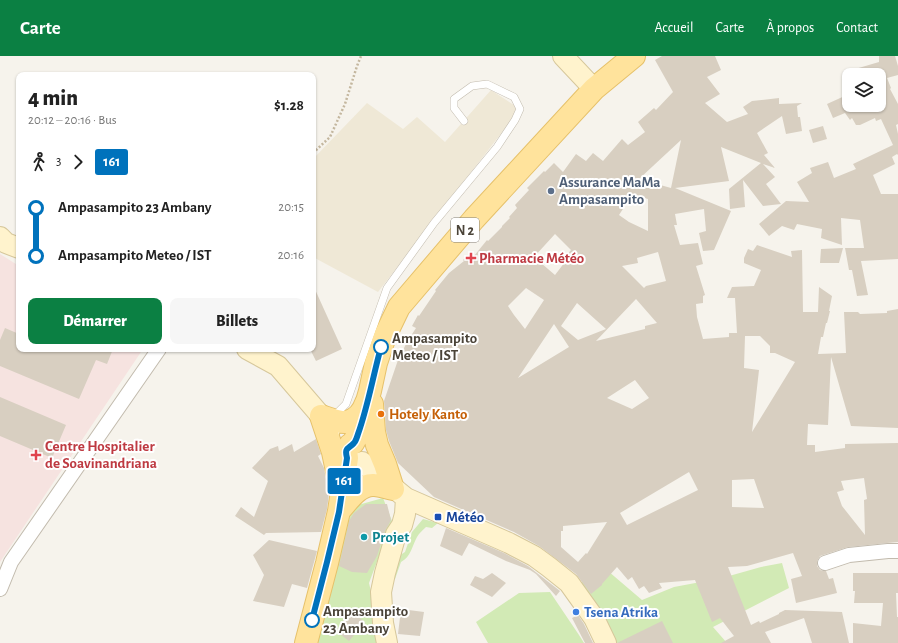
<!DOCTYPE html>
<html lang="fr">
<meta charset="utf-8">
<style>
:root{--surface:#fff;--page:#f6f6f6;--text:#222;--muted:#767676;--accent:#0b8043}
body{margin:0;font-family:"Alegreya Sans",sans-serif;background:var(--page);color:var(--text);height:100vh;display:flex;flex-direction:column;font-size:15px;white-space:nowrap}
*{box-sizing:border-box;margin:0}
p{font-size:13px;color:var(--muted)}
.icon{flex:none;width:22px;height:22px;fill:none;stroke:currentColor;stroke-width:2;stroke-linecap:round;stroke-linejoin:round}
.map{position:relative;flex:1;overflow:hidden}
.sheet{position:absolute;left:16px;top:16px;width:300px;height:280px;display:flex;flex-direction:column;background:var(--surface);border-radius:8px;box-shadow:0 1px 3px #0004}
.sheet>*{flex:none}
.badge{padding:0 8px;border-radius:3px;font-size:14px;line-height:26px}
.fabs{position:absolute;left:842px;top:12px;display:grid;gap:8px}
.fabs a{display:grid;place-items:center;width:44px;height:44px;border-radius:8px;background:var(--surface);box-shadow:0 1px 3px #0004;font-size:20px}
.map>.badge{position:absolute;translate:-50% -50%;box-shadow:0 0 0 2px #fff}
.legs{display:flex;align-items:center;gap:6px;height:44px;padding:0 12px;font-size:13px}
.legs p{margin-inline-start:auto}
.overview{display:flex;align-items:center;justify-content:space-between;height:68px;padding:0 12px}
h1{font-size:22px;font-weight:800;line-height:30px}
.button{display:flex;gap:8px;margin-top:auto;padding:8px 12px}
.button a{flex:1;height:46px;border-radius:8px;background:var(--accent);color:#fff;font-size:16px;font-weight:800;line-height:46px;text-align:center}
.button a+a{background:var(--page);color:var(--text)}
ul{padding:0 12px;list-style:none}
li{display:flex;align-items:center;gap:14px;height:48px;font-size:15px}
li i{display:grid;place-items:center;width:6px;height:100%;margin:0 5px;background:currentColor}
li i::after{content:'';width:10px;height:10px;margin:-5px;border:3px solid;border-radius:50%;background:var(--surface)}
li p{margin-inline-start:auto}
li:first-child i{background:linear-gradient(#0000 50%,currentColor 0)}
li:last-child i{background:linear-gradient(currentColor 50%,#0000 0)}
header{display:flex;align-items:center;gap:24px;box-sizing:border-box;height:56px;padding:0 20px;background:var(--accent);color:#fff}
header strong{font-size:19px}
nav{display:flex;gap:22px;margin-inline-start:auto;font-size:14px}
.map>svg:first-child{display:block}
.education{fill:#efe8d6}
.medical{fill:#f6e3e0}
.green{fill:#d2eab5}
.building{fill:#d8cfc1;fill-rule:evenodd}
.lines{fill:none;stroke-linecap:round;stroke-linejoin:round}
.lane-casing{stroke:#c2bbae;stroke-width:8}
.street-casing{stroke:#c2bbae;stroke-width:16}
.secondary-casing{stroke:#d6c79b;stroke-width:22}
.primary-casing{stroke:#e6c16a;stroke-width:24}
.path{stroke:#c4b79f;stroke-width:2.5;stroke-dasharray:2 2;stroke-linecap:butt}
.lane{stroke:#fff;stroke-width:7}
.street{stroke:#fff;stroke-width:14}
.secondary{stroke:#fff3cd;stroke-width:20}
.primary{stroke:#ffe39c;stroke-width:22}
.line-1-casing{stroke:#fff;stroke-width:9}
.line-1{stroke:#0072bc;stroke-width:6}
.service-dot{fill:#5c6f8a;stroke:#fff;stroke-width:1.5}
.health-dot{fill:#e0444e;stroke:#fff;stroke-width:1.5}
.stop-1-dot{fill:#fff;stroke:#0072bc;stroke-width:2}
.food-dot{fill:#e8710a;stroke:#fff;stroke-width:1.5}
.transit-dot{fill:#1a4fb4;stroke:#fff;stroke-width:1.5}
.culture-dot{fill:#0f9aa8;stroke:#fff;stroke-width:1.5}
.shop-dot{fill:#3f7fe0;stroke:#fff;stroke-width:1.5}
.labels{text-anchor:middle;stroke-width:4;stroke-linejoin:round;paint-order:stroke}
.shield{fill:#fff;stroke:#817c74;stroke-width:1}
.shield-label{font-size:14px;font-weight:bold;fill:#4b4439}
.service-label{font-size:15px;font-weight:bold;fill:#4e5e75;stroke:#fff;text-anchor:start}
.health-label{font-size:15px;font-weight:bold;fill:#be3a42;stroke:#fff;text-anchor:start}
.stop-label{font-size:15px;font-weight:bold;fill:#4b4439;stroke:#fff;text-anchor:start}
.food-label{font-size:15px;font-weight:bold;fill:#c56008;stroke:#fff;text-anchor:start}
.transit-label{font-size:15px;font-weight:bold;fill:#164399;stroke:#fff;text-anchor:start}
.culture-label{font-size:15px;font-weight:bold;fill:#0d838f;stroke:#fff;text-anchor:start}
.shop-label{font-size:15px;font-weight:bold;fill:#366cbe;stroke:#fff;text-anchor:start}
</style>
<header>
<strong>Carte</strong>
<nav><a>Accueil</a><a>Carte</a><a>À propos</a><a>Contact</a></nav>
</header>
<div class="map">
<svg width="898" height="587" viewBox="0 0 898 587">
<rect width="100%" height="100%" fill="#f6f3ec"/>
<path class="education" d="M 491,34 L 520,53 L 378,236 L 313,201 L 313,103 L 367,47 L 403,73 L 417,61 L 445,86 Z"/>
<path class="medical" d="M 0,198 L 19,210 L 19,293 L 143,293 L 0,506 Z"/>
<path class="green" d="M 383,442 L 392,465 L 369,527 L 383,587 L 314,587 L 343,471 L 358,449 Z
M 423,463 L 438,467 L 432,472 L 426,471 C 423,474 419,477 417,481 C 412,490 411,501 401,506 L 395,523 L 390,524 L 397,501 L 405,496 L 412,476 Z
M 782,507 L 789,532 L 713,571 L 727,587 L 609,587 L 578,528 L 608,515 L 642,544 L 674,531 L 722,522 L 761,511 Z
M 550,536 L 579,579 L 584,587 L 488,587 L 476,566 L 519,537 Z"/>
<path class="building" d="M 662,0 L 715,0 L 721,14 L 707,21 L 720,38 L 705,47 L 727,66 L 748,58 L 743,51 L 752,45 L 779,42 L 779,48 L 802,47 L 797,50 L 798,61 L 800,61 L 802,75 L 786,78 L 782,60 L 757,77 L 768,97 L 764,99 L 775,112 L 763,108 L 775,121 L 766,128 L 781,148 L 763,150 L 743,124 L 745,151 L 730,153 L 729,133 L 761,107 L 721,91 L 729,125 L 675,132 L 731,155 L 714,194 L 703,195 L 699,177 L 706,175 L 704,153 L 675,158 L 677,169 L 674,169 L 680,189 L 698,187 L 703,208 L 696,210 L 705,239 L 703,240 L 703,247 L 696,248 L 697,261 L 703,283 L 729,281 L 729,277 L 737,277 L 735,242 L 727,242 L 732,231 L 754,230 L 761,214 L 744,207 L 744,202 L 748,193 L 753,195 L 757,189 L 792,201 L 791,195 L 802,194 L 803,256 L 818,256 L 819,231 L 832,240 L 829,255 L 830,255 L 827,267 L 826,267 L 823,281 L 821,281 L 818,298 L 846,297 L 844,256 L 858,256 L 860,258 L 887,257 L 887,255 L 898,253 L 898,372 L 851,370 L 831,301 L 828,369 L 808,368 L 807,389 L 815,389 L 815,396 L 845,392 L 845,388 L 898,387 L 898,486 L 887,487 L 848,491 L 820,500 L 817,505 L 817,510 L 820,514 L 823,515 L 826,515 L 829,523 L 833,522 L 837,537 L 796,547 L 791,523 L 802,520 L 793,497 L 747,510 L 728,511 L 751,569 L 759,565 L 760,567 L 779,558 L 779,557 L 785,554 L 842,556 L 849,587 L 812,587 L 804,562 L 765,576 L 771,587 L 721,587 L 734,580 L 720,562 L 712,566 L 695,524 L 659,527 L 662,532 L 649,537 L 644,530 L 639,533 L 632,521 L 628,524 L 617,511 L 602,528 L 602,529 L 591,538 L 576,518 L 539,490 L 514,476 L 434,441 L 398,407 L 389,385 L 386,374 L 384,345 L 398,304 L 407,286 L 416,272 L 412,270 L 418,259 L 419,260 L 436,235 L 435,234 L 449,217 L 464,205 L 463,204 L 471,197 L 474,200 L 487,184 L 488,185 L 502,171 L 502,170 L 510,162 L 509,161 L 517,152 L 515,149 L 529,134 L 527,132 L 544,115 L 545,116 L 554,107 L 563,116 L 576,98 L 586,105 L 593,97 L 603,105 L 622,83 L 628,89 L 645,76 L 638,66 L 654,52 L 656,54 L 673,36 L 655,4 ZM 681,84 L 671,132 L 639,123 ZM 632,139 L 648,143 L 648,175 L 629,166 L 619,159 ZM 555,178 L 571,194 L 566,200 L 568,202 L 555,219 L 534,201 ZM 658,196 L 666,225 L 646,230 L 644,232 L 622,210 L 638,207 L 637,202 ZM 526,232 L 544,244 L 525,273 L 514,259 L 508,250 ZM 636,243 L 657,267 L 645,270 L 645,273 L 596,285 ZM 577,247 L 606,273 L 578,284 L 561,270 ZM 554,268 L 569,291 L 518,322 ZM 745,280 L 760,280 L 770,290 L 770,297 L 775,297 L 795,306 L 752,376 L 759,314 L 744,312 ZM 635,324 L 649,342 L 632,353 L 607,342 ZM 689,416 L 698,434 L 627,469 L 620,457 ZM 864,422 L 867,443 L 864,444 L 865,479 L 842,450 L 837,436 L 844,434 L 841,425 ZM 754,423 L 764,452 L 732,451 L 732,424 ZM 607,466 L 587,498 L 586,497 L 578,506 L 561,491 L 561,475 L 563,475 L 563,470 Z
M 879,0 L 895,0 L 898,10 L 898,19 L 887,22 L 891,32 L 890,33 L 898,48 L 898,68 L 896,69 L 898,78 L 898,99 L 897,98 L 892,101 L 895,108 L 873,119 L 881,138 L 898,138 L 898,203 L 861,205 L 868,239 L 857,240 L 852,214 L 849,214 L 845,192 L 864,192 L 860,164 L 841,162 L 842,189 L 821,182 L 822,173 L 797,168 L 794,174 L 782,170 L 769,180 L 759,168 L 786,145 L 809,146 L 797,126 L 812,117 L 810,112 L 828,106 L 834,122 L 856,113 L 853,108 L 893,89 L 881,63 L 876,65 L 875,62 L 860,69 L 856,69 L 852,62 L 850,64 L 845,57 L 833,62 L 827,48 L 849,38 L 849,49 L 879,49 L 879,19 L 845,19 L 845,16 L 879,6 Z
M 823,70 L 827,83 L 813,87 L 809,74 Z
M 843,192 L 839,207 L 820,207 L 821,193 Z
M 313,229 L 342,293 L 316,305 L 310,293 L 313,293 Z
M 5,272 L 19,278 L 19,293 L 113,293 L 107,308 L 96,304 L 79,343 L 0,310 L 0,284 Z
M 0,341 L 66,369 L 52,402 L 0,380 Z
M 316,383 L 321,398 L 318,400 L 324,412 L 326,423 L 330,429 L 327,453 L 321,476 L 266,477 L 264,479 L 235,460 L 241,451 L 254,461 L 268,425 L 252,412 L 270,393 L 278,390 L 279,395 L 292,388 L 294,396 Z
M 366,448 L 387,448 L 391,464 L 385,475 L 377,500 L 367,517 L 352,516 L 339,510 L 349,465 L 354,457 Z
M 446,472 L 504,497 L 528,510 L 560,535 L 556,540 L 536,518 L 530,514 L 506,505 L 469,487 L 462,500 L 440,490 Z
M 269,484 L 317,495 L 307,532 L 292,528 L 284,551 L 253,545 L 264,519 L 253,499 Z
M 492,517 L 506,527 L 492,541 L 470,529 L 475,520 L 483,523 Z
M 853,517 L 898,517 L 898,537 L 896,537 L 897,561 L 898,561 L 898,587 L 853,587 L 853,567 L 881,570 L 883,547 L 854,547 L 855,535 L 853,535 Z
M 401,553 L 424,556 L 420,580 L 398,578 Z
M 350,555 L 365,566 L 349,585 L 336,575 Z
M 578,559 L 584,568 L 593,587 L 585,587 L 572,562 Z
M 662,565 L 673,587 L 617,587 Z"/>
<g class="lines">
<g class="lane-casing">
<path id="lane" d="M 334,360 L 346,348 L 387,232 L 434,167 L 497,91 L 515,64 L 520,53 L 514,41 L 487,28 L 472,30 L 454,43 L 454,52 L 464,65"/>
</g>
<g class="street-casing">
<path id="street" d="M 825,507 L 849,499 L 888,495 L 898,495
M 0,533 L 11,506 L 159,293"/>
</g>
<g class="secondary-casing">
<path id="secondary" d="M 563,0 L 594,33
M 0,181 L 6,187 L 19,192
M 247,293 L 278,310 L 321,360 L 330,374
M 362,406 L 406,442 L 509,487 L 534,500 L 549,511 L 569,527 L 594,562 L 606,587
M 387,587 L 383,567 L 381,536 L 385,517 L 396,478 L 402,469 L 405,458 L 406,442"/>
</g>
<g class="primary-casing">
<path id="primary" d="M 321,360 L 333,396 L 338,420
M 321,360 C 327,362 339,367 346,366 C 356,364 363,356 366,347
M 339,455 C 348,445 359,428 374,429 C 380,429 387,432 393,433 L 385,408 L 377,389 L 374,376 L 372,348
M 306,587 L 327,507 L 339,455 L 347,402 L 346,395 L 350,389 L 353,387 L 357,380 L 370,335 L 376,307 L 382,289 L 386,278 L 399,251 L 474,163 L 594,33 L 634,0"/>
</g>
<path class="path" d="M 313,97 L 330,81 L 345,48 L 357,10 L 361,0"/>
<use href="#lane" class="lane"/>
<use href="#street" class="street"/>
<use href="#secondary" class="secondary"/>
<use href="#primary" class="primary"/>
</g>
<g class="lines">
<g class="line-1-casing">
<path id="line-1" d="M 312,564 L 327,506 L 339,456 L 347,402 C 344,391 349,393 354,387 C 356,385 357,381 358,378 C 368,350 373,320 381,291"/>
</g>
<use href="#line-1" class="line-1"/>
</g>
<circle class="service-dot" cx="551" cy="135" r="4"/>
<g class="health-dot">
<path d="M469 196h4v4h4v4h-4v4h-4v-4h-4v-4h4z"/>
<path d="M34 393h4v4h4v4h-4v4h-4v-4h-4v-4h4z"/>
</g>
<g class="stop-1-dot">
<circle cx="381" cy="291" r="7"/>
<circle cx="312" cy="564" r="7"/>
</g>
<circle class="food-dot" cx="381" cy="358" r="4"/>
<rect class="transit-dot" x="434" y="457" width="8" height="8" rx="2"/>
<circle class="culture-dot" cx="364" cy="481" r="4"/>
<circle class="shop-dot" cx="576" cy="556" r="4"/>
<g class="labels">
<rect class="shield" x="451" y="162" width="28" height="24" rx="3"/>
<g class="shield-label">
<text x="465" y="179">N 2</text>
</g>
<g class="service-label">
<text x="559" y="131">Assurance MaMa<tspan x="559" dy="17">Ampasampito</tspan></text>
</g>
<g class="health-label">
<text x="479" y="207">Pharmacie Météo</text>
<text x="45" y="395">Centre Hospitalier<tspan x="45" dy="17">de Soavinandriana</tspan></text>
</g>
<g class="stop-label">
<text x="392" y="287">Ampasampito<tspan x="392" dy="17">Meteo / IST</tspan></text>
<text x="323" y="560">Ampasampito<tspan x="323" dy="17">23 Ambany</tspan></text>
</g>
<g class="food-label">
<text x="389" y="363">Hotely Kanto</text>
</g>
<g class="transit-label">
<text x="446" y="466">Météo</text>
</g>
<g class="culture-label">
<text x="372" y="486">Projet</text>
</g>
<g class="shop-label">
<text x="584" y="561">Tsena Atrika</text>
</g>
</g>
</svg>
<div class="fabs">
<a><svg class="icon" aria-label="layers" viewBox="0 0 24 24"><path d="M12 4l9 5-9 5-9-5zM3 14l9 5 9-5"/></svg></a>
</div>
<b class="badge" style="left:344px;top:425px;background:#0072bc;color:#fff">161</b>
<section class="sheet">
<div class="overview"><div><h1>4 min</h1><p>20:12 – 20:16 · Bus</p></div><b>$1.28</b></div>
<div class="legs"><svg class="icon" aria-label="walk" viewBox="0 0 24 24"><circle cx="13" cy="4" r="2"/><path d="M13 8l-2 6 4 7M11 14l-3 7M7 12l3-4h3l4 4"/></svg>3<svg class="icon" aria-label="forward" viewBox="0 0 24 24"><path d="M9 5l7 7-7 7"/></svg><b class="badge" style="background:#0072bc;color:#fff">161</b></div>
<ul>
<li><i style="color:#0072bc"></i><b>Ampasampito 23 Ambany</b><p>20:15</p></li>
<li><i style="color:#0072bc"></i><b>Ampasampito Meteo / IST</b><p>20:16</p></li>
</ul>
<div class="button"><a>Démarrer</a><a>Billets</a></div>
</section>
</div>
